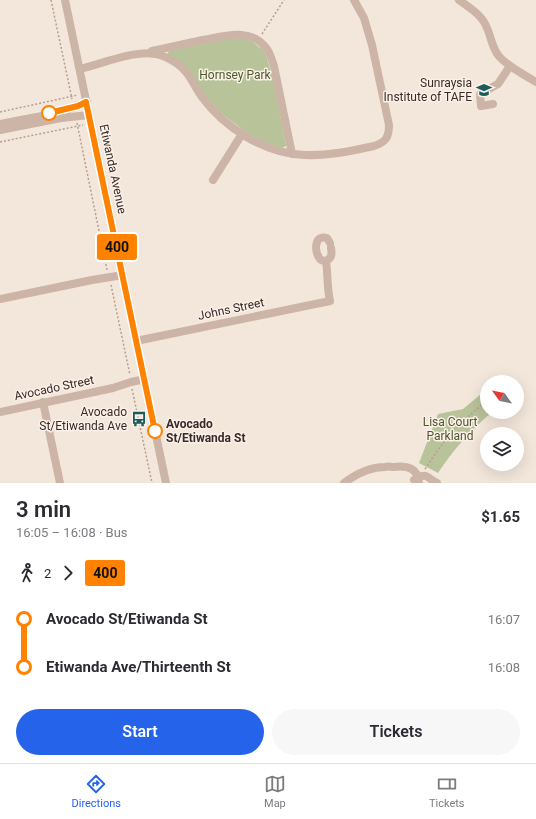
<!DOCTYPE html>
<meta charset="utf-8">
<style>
:root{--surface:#fff;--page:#f7f7f7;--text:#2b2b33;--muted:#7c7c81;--line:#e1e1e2;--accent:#2563eb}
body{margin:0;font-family:Roboto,sans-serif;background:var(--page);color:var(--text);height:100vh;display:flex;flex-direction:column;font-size:15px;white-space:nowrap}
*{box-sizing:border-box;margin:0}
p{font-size:13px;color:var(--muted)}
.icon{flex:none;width:22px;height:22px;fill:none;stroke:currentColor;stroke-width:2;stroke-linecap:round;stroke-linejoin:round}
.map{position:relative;height:483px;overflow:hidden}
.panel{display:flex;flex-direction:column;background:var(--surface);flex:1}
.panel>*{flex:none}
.badge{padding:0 8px;border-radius:3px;font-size:14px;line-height:26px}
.needle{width:26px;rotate:303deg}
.buttons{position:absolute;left:480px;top:375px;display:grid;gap:8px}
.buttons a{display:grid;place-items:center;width:44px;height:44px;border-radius:50%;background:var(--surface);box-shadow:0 4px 16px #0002;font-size:20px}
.map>.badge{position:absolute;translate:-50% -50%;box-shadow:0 0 0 2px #fff}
.legs{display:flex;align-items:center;gap:6px;height:44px;padding:0 16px;font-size:13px}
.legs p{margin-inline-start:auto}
.head{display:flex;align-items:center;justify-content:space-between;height:68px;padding:0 16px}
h1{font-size:22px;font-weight:600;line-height:30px}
.primary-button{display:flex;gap:8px;margin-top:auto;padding:8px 16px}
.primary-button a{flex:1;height:46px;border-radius:24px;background:var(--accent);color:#fff;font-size:16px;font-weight:600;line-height:46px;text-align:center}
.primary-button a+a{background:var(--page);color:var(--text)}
ul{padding:0 16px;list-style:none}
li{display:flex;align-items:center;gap:14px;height:48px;font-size:15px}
li i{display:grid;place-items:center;width:6px;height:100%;margin:0 5px;background:currentColor}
li i::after{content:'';width:10px;height:10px;margin:-5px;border:3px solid;border-radius:50%;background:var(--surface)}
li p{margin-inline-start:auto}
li:first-child i{background:linear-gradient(#0000 50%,currentColor 0)}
li:last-child i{background:linear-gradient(currentColor 50%,#0000 0)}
.tab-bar{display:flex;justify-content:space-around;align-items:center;height:56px;border-top:1px solid var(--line);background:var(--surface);font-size:11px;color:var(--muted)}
.tab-bar a{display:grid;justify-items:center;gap:2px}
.tab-bar .current{color:var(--accent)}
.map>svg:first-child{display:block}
.green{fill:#b9c39a}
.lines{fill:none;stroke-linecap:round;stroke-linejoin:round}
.path{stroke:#b89e90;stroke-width:1.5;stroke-dasharray:2 2;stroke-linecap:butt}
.minor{stroke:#ccb4a6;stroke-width:8}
.line-1-casing{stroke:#fff;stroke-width:9}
.line-1{stroke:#ff8200;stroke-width:6}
.stop-1-dot{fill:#fff;stroke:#ff8200;stroke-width:2}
.labels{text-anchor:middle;stroke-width:3;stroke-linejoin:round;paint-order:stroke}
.park-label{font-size:12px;fill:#4b582a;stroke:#fbf0e8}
.poi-label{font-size:12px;fill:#382b27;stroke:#fbf0e8;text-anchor:end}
.street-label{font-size:12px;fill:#382b27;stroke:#fbf0e8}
.stop-label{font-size:12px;font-weight:bold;fill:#382b27;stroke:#fbf0e8;text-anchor:start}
</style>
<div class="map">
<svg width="536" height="483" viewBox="0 0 536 483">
<rect width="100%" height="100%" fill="#f3e6db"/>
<path class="green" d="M 231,38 L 246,39 L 253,42 L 263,50 L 266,55 L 273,78 L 286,145 L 286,146 L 282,148 L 265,143 L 247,133 L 217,110 L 167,54 L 169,51 Z
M 487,389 L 487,412 L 492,412 C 471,430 453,450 438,473 L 419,463 L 438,414 L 463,409 Z"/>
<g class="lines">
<path class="path" d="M 51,0 L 72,99
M 262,34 L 284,0
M 0,112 L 78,95
M 77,123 L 107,270
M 0,142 L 83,125
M 111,285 L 130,375
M 132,389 L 152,483
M 425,469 L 433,457 L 452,431 L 487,400"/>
<path class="minor" d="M 65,0 L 166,483
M 459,0 C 470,8 482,15 487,28 C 491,37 492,47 498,55 C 505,65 525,75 536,82
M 152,51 C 169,47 186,44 203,40 C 225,36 251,27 267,49 C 270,53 272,60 274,66 L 292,154
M 80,69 C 102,64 138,48 160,55 C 170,58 181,65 187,73 C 193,81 196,89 202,97 C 225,128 265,154 305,155 C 328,156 351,151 374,146 C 386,142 389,137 389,125 L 372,45 L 364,18 L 354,0
M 493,104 L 481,106 L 480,94 L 498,84 L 510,66
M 0,124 C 28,118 61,114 87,102
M 0,130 L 61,118 L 89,115
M 213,180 L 242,134
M 326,261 C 332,258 332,254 331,248
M 0,299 L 92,280 L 123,275
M 136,341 L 330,301 C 327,288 328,275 326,261 C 323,261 322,261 320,259 C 314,252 314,234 327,238 L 330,243
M 43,402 L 60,483
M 0,412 L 113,388 L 131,382 L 145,379
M 414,480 C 427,472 426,477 437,483
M 344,483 C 356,474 370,467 385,467 C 388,466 391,467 394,467 C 407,465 418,468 419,483"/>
</g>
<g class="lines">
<g class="line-1-casing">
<path id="line-1" d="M 49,113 L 78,106 L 86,102 L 155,431"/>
</g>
<use href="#line-1" class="line-1"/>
</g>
<defs>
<g id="university-bare" transform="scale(1.2)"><path d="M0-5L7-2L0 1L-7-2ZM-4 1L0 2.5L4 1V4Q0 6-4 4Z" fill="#1b5c5a" stroke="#fbf0e8" stroke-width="2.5" paint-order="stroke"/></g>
<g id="bus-bare" transform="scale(1.2)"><path d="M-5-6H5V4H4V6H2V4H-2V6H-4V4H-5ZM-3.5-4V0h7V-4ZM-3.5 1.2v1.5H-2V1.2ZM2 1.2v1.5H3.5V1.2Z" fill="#1b5c5a" stroke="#fbf0e8" stroke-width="2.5" paint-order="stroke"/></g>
</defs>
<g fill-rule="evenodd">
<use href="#university-bare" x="484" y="90"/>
<use href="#bus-bare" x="139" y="419"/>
</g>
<g class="stop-1-dot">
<circle cx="49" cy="113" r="7"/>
<circle cx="155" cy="431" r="7"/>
</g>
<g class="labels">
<g class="park-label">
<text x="235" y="79">Hornsey Park</text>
<text x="450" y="426">Lisa Court<tspan x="450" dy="14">Parkland</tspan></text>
</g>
<g class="poi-label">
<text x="472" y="87">Sunraysia<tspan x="472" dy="14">Institute of TAFE</tspan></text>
<text x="127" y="416">Avocado<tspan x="127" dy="14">St/Etiwanda Ave</tspan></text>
</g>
<g class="street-label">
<text transform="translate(113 169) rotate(78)" y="4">Etiwanda Avenue</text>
<text transform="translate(231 309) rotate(-12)" y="4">Johns Street</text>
<text transform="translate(54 388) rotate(-12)" y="4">Avocado Street</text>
</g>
<g class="stop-label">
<text x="166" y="428">Avocado<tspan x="166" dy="14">St/Etiwanda St</tspan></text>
</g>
</g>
</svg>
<div class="buttons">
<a><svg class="needle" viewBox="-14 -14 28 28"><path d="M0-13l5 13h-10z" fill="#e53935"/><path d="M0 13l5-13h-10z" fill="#7c7c81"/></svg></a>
<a><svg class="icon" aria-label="layers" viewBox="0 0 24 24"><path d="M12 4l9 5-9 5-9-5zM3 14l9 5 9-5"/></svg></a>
</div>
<b class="badge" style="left:117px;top:247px;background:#ff8200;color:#111">400</b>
</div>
<section class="panel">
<div class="head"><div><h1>3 min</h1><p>16:05 – 16:08 · Bus</p></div><b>$1.65</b></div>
<div class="legs"><svg class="icon" aria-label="walk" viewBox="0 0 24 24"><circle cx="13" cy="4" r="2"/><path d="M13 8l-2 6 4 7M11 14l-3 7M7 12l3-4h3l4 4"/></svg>2<svg class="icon" aria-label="forward" viewBox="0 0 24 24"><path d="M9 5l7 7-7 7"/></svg><b class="badge" style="background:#ff8200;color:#111">400</b></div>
<ul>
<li><i style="color:#ff8200"></i><b>Avocado St/Etiwanda St</b><p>16:07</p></li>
<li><i style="color:#ff8200"></i><b>Etiwanda Ave/Thirteenth St</b><p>16:08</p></li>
</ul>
<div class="primary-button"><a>Start</a><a>Tickets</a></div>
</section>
<nav class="tab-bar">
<a class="current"><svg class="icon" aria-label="directions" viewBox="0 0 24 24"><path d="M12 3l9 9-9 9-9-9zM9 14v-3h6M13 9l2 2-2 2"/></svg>Directions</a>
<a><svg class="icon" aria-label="map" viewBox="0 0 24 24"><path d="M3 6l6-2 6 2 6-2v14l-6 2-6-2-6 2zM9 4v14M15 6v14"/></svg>Map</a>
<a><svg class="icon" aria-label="tickets" viewBox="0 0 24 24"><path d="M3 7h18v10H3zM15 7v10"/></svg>Tickets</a>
</nav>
